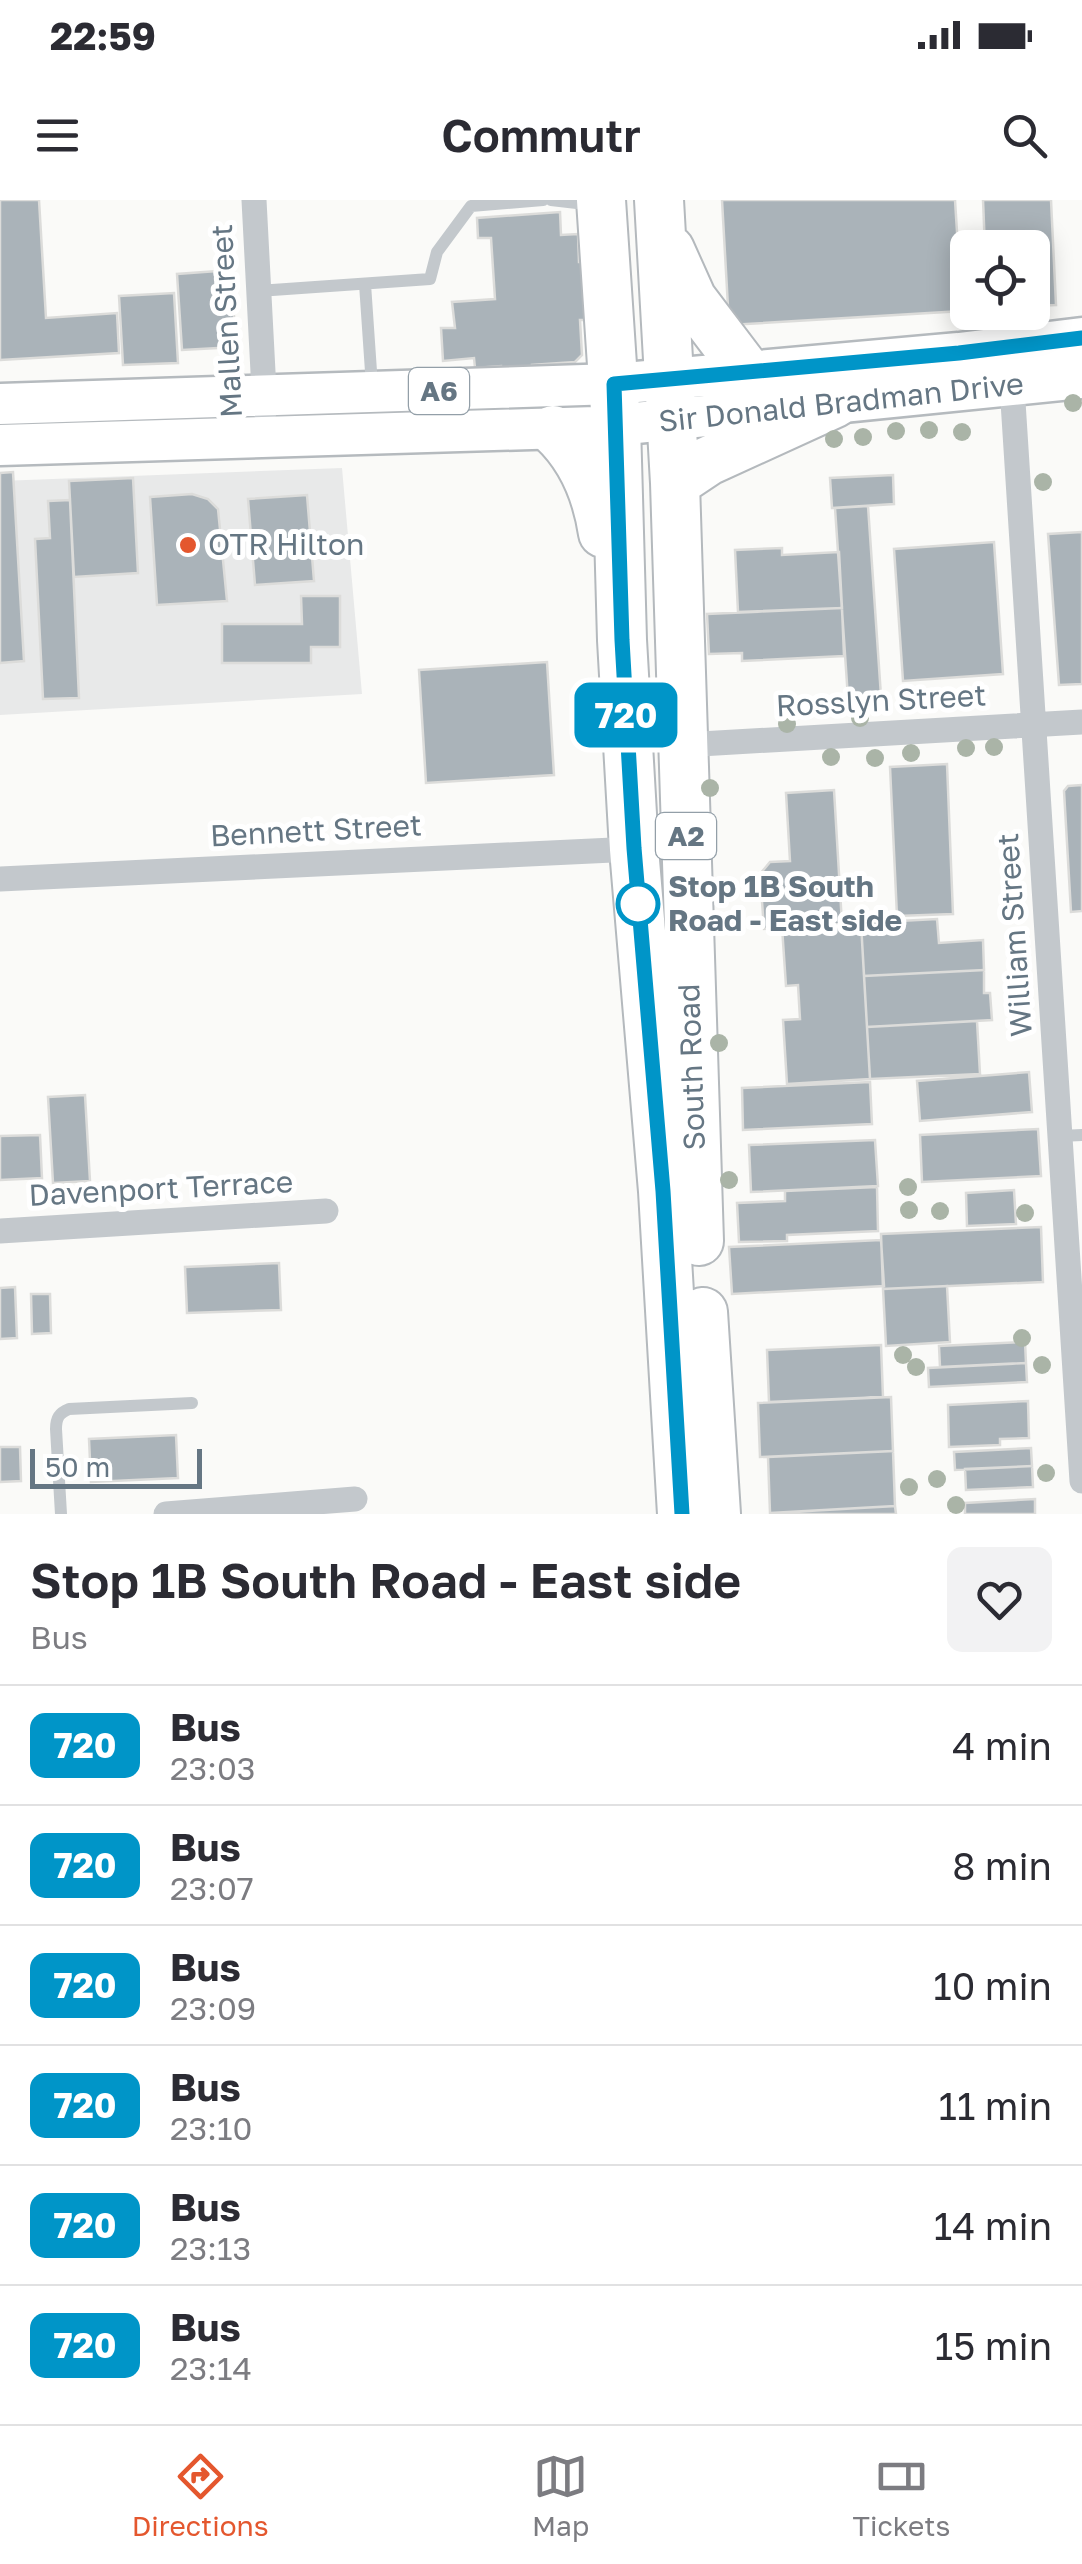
<!DOCTYPE html>
<style>
:root{--surface:#fff;--page:#f2f2f3;--text:#2b2b33;--muted:#7c7c81;--line:#e1e1e2;--accent:#e4572e}
body{margin:0;font-family:"Golos Text",sans-serif;background:var(--page);color:var(--text);height:100vh;display:flex;flex-direction:column;font-size:38px;white-space:nowrap}
*{box-sizing:border-box;margin:0}
p{font-size:32px;color:var(--muted)}
.icon{flex:none;width:55px;height:55px;fill:none;stroke:currentColor;stroke-width:2;stroke-linecap:round;stroke-linejoin:round}
.map{position:relative;height:1314px;overflow:hidden}
.panel{display:flex;flex-direction:column;background:var(--surface);flex:1}
.panel>*{flex:none}
.badge{padding:0 20px;border-radius:15px;font-size:35px;line-height:65px}
.buttons{position:absolute;left:950px;top:30px;display:grid;gap:20px}
.buttons a{display:grid;place-items:center;width:100px;height:100px;border-radius:15px;background:var(--surface);box-shadow:0 5px 25px #0003;font-size:50px}
.scale{position:absolute;left:30px;bottom:25px;width:172px;box-sizing:border-box;padding-left:10px;border:5px solid #657683;border-top:0;font-size:28px;line-height:35px;white-space:nowrap;color:#657683;-webkit-text-stroke:8px #fff;paint-order:stroke}
.map>.badge{position:absolute;translate:-50% -50%;box-shadow:0 0 0 5px #fff}
.round{display:grid;place-items:center;flex:none;width:105px;height:105px;border-radius:15px;background:var(--page)}
.summary{display:flex;align-items:center;justify-content:space-between;height:170px;padding:0 30px}
h1{font-size:48px;font-weight:600;line-height:75px}
ul{padding:0;list-style:none}
li{display:flex;align-items:center;gap:30px;height:120px;padding:0 30px;border-top:2px solid var(--line)}
li div{flex:1}
li b{display:block;font-size:38px}
li em{font-style:normal}
li .badge{min-width:110px;font-weight:700;text-align:center}
.status{display:flex;justify-content:space-between;align-items:center;height:70px;padding:0 50px;background:var(--surface);direction:ltr}
.status svg{height:28px;fill:currentColor}
header{display:flex;justify-content:space-between;align-items:center;height:130px;padding:0 30px;background:var(--surface);font-size:45px;font-weight:600}
.menu{display:flex;justify-content:space-around;align-items:center;height:140px;border-top:2px solid var(--line);background:var(--surface);font-size:28px;color:var(--muted)}
.menu a{display:grid;justify-items:center;gap:5px}
.menu .active{color:var(--accent)}
.map>svg:first-child{display:block}
.built{fill:#e8e9e9}
.building{fill:#aab3b9;stroke:#dcdcda;stroke-width:2.5}
.lines{fill:none;stroke-linecap:round;stroke-linejoin:round}
.primary-casing{stroke:#b5babe;stroke-width:45}
.highway-casing{stroke:#b4b9bd;stroke-width:52}
.lane{stroke:#c3c8cc;stroke-width:12}
.street{stroke:#c3c8cc;stroke-width:25}
.primary{stroke:#fff;stroke-width:40}
.highway{stroke:#fff;stroke-width:48}
.tree{fill:#aab4a7}
.line-casing{stroke:#fff;stroke-width:22}
.line{stroke:#0095c8;stroke-width:15}
.poi-dot{fill:#e4572e;stroke:#fff;stroke-width:4}
.stop-dot{fill:#fff;stroke:#0095c8;stroke-width:5}
.labels{text-anchor:middle;stroke-width:10;stroke-linejoin:round;paint-order:stroke}
.shield{fill:#fff;stroke:#939fa8;stroke-width:2.5}
.shield-label{font-size:28px;font-weight:bold;fill:#657683}
.street-label{font-size:30px;fill:#657683;stroke:#fff}
.poi-label{font-size:30px;fill:#657683;stroke:#fff;text-anchor:start}
.stop-label{font-size:30px;font-weight:bold;fill:#657683;stroke:#fff;text-anchor:start}
</style>
<div class="status"><b>22:59</b><svg viewBox="0 0 49 12"><path d="M0 12V9h3v3zM5 12V6h3v6zM10 12V3h3v9zM15 12V0h3v12zM26 1h20v11H26zM47 4h2v5h-2z"/></svg></div>
<header><svg class="icon" aria-label="menu" viewBox="0 0 24 24"><path d="M4 6h16M4 12h16M4 18h16"/></svg>Commutr<svg class="icon" aria-label="search" viewBox="0 0 24 24"><circle cx="10" cy="10" r="6"/><path d="M15 15l6 6"/></svg></header>
<div class="map">
<svg width="1082" height="1314" viewBox="0 0 1082 1314">
<rect width="100%" height="100%" fill="#fafaf8"/>
<path class="built" d="M 342,268 L 362,494 L 0,515 L 0,281 Z"/>
<path class="building" d="M 0,0 L 39,0 L 46,118 L 117,113 L 119,153 L 0,160 Z
M 722,0 L 955,0 L 962,111 L 729,125 Z
M 983,0 L 1051,0 L 1056,105 L 1032,106 L 1032,48 L 985,48 Z
M 560,12 L 561,35 L 578,34 L 579,62 L 585,62 L 588,120 L 580,120 L 582,155 L 575,162 L 532,165 L 533,175 L 501,177 L 501,166 L 475,168 L 474,158 L 443,161 L 441,128 L 455,128 L 452,102 L 495,99 L 491,38 L 478,38 L 477,18 Z
M 231,70 L 236,147 L 182,150 L 177,74 Z
M 174,93 L 178,163 L 123,165 L 119,96 Z
M 13,272 L 24,461 L 0,463 L 0,273 Z
M 893,275 L 894,304 L 832,308 L 830,278 Z
M 133,278 L 138,373 L 74,377 L 69,281 Z
M 192,294 L 208,299 L 218,309 L 227,401 L 157,405 L 150,297 Z
M 307,295 L 314,381 L 255,385 L 248,299 Z
M 70,300 L 79,498 L 43,499 L 35,339 L 50,338 L 48,301 Z
M 868,306 L 881,496 L 848,498 L 835,308 Z
M 1082,332 L 1082,484 L 1059,485 L 1048,334 Z
M 994,342 L 1003,474 L 903,481 L 894,349 Z
M 782,348 L 782,355 L 839,352 L 842,408 L 738,412 L 735,350 Z
M 301,396 L 340,396 L 340,447 L 311,447 L 311,463 L 222,463 L 222,424 L 302,424 Z
M 842,408 L 844,456 L 742,461 L 742,453 L 709,454 L 707,414 Z
M 547,462 L 554,575 L 426,583 L 419,470 Z
M 947,564 L 953,714 L 897,716 L 890,567 Z
M 1082,585 L 1082,711 L 1071,712 L 1064,591 L 1068,586 Z
M 834,590 L 842,724 L 764,729 L 760,674 L 770,662 L 790,661 L 786,593 Z
M 937,719 L 939,743 L 983,740 L 984,770 L 864,776 L 861,723 Z
M 861,723 L 870,879 L 787,884 L 783,820 L 800,819 L 798,785 L 786,786 L 782,727 Z
M 984,770 L 984,793 L 990,793 L 992,820 L 867,827 L 864,776 Z
M 977,821 L 980,874 L 870,879 L 867,827 Z
M 1029,872 L 1032,912 L 920,921 L 917,881 Z
M 870,882 L 872,924 L 743,930 L 742,888 Z
M 85,895 L 90,981 L 53,983 L 48,897 Z
M 1038,929 L 1041,976 L 922,982 L 920,935 Z
M 40,935 L 42,978 L 0,980 L 0,936 Z
M 875,940 L 878,986 L 751,992 L 749,945 Z
M 877,987 L 878,1031 L 787,1035 L 787,1041 L 739,1042 L 737,1003 L 785,1001 L 785,991 Z
M 1014,990 L 1016,1024 L 967,1026 L 966,993 Z
M 1041,1027 L 1043,1082 L 883,1089 L 881,1034 Z
M 881,1040 L 884,1086 L 732,1094 L 729,1047 Z
M 279,1063 L 281,1110 L 187,1113 L 185,1067 Z
M 947,1086 L 950,1142 L 886,1146 L 883,1089 Z
M 15,1087 L 17,1138 L 0,1139 L 0,1088 Z
M 31,1094 L 50,1094 L 51,1133 L 32,1134 Z
M 1025,1142 L 1026,1163 L 940,1167 L 939,1146 Z
M 881,1145 L 883,1197 L 769,1202 L 767,1150 Z
M 1026,1163 L 1027,1182 L 929,1187 L 928,1168 Z
M 891,1197 L 893,1251 L 760,1257 L 758,1203 Z
M 1028,1201 L 1029,1238 L 1000,1239 L 1000,1245 L 949,1247 L 948,1205 Z
M 176,1235 L 178,1278 L 91,1282 L 89,1239 Z
M 0,1247 L 20,1247 L 21,1281 L 0,1282 Z
M 1031,1248 L 1032,1266 L 955,1270 L 954,1252 Z
M 893,1251 L 895,1306 L 770,1313 L 768,1257 Z
M 1032,1266 L 1033,1287 L 966,1290 L 965,1269 Z
M 1035,1299 L 1035,1314 L 965,1314 L 965,1303 Z
M 895,1306 L 896,1314 L 773,1314 L 773,1313 Z"/>
<g class="lines">
<g class="primary-casing">
<path id="primary" d="M 0,204 L 614,184 L 959,153 L 1082,138
M 0,245 L 596,227 L 1082,178"/>
</g>
<g class="highway-casing">
<path id="highway" d="M 601,0 L 616,225 L 622,440 L 634,649 L 663,991 L 682,1314
M 659,0 L 675,283 L 699,1041
M 670,50 L 692,99 L 748,173
M 553,230 C 582,257 597,294 603,333
M 675,283 L 708,261 L 835,203
M 703,1112 L 716,1314"/>
</g>
<path class="lane" d="M 551,0 L 594,5
M 365,84 L 372,186
M 258,91 L 430,79 L 437,52 L 471,6 L 543,0
M 1060,936 L 1082,935
M 61,1314 L 56,1229 C 56,1218 59,1213 69,1209 L 192,1203"/>
<path class="street" d="M 254,0 L 265,210
M 1012,186 L 1082,1281
M 683,545 L 1082,522
M 0,679 L 634,649
M 0,1031 L 326,1011
M 166,1314 L 355,1299"/>
<use href="#primary" class="primary"/>
<use href="#highway" class="highway"/>
</g>
<g class="tree">
<circle cx="1073" cy="203" r="9"/>
<circle cx="929" cy="230" r="9"/>
<circle cx="896" cy="231" r="9"/>
<circle cx="962" cy="232" r="9"/>
<circle cx="863" cy="237" r="9"/>
<circle cx="834" cy="239" r="9"/>
<circle cx="1043" cy="282" r="9"/>
<circle cx="860" cy="518" r="9"/>
<circle cx="787" cy="524" r="9"/>
<circle cx="994" cy="547" r="9"/>
<circle cx="966" cy="548" r="9"/>
<circle cx="911" cy="553" r="9"/>
<circle cx="831" cy="557" r="9"/>
<circle cx="875" cy="558" r="9"/>
<circle cx="710" cy="588" r="9"/>
<circle cx="1018" cy="799" r="9"/>
<circle cx="719" cy="843" r="9"/>
<circle cx="729" cy="980" r="9"/>
<circle cx="908" cy="987" r="9"/>
<circle cx="909" cy="1010" r="9"/>
<circle cx="940" cy="1011" r="9"/>
<circle cx="1025" cy="1013" r="9"/>
<circle cx="1022" cy="1138" r="9"/>
<circle cx="903" cy="1155" r="9"/>
<circle cx="1042" cy="1165" r="9"/>
<circle cx="916" cy="1167" r="9"/>
<circle cx="1046" cy="1273" r="9"/>
<circle cx="937" cy="1279" r="9"/>
<circle cx="909" cy="1287" r="9"/>
<circle cx="956" cy="1305" r="9"/>
</g>
<g class="lines">
<g class="line-casing">
<path id="line" d="M 682,1314 L 663,991 L 634,648 L 622,440 L 614,184 L 959,153 L 1082,138"/>
</g>
<use href="#line" class="line"/>
</g>
<circle class="poi-dot" cx="188" cy="345" r="10"/>
<circle class="stop-dot" cx="638" cy="704" r="20"/>
<g class="labels">
<g class="shield">
<rect x="409" y="168" width="60" height="46" rx="8"/>
<rect x="656" y="613" width="60" height="46" rx="8"/>
</g>
<g class="shield-label">
<text x="439" y="201">A6</text>
<text x="686" y="646">A2</text>
</g>
<g class="street-label">
<text transform="translate(227 121) rotate(-93)" y="10">Mallen Street</text>
<text transform="translate(841 203) rotate(-6)" y="10">Sir Donald Bradman Drive</text>
<text transform="translate(881 501) rotate(-3)" y="10">Rosslyn Street</text>
<text transform="translate(316 631) rotate(-3)" y="10">Bennett Street</text>
<text transform="translate(1015 735) rotate(-94)" y="10">William Street</text>
<text transform="translate(692 867) rotate(-92)" y="10">South Road</text>
<text transform="translate(161 989) rotate(-3)" y="10">Davenport Terrace</text>
</g>
<g class="poi-label">
<text x="208" y="355">OTR Hilton</text>
</g>
<g class="stop-label">
<text x="668" y="697">Stop 1B South<tspan x="668" dy="34">Road - East side</tspan></text>
</g>
</g>
</svg>
<div class="buttons">
<a><svg class="icon" aria-label="locate" viewBox="0 0 24 24"><circle cx="12" cy="12" r="6"/><path d="M12 2v4M12 18v4M2 12h4M18 12h4"/></svg></a>
</div>
<div class="scale">50 m</div>
<b class="badge" style="left:626px;top:515px;background:#0095c8;color:#fff">720</b>
</div>
<section class="panel">
<div class="summary"><div><h1>Stop 1B South Road - East side</h1><p>Bus</p></div><a class="round"><svg class="icon" aria-label="heart" viewBox="0 0 24 24"><path d="M12 20l-8-8c-3-5 5-10 8-4 3-6 11-1 8 4z"/></svg></a></div>
<ul>
<li><span class="badge" style="background:#0095c8;color:#fff">720</span><div><b>Bus</b><p>23:03</p></div><em>4 min</em></li>
<li><span class="badge" style="background:#0095c8;color:#fff">720</span><div><b>Bus</b><p>23:07</p></div><em>8 min</em></li>
<li><span class="badge" style="background:#0095c8;color:#fff">720</span><div><b>Bus</b><p>23:09</p></div><em>10 min</em></li>
<li><span class="badge" style="background:#0095c8;color:#fff">720</span><div><b>Bus</b><p>23:10</p></div><em>11 min</em></li>
<li><span class="badge" style="background:#0095c8;color:#fff">720</span><div><b>Bus</b><p>23:13</p></div><em>14 min</em></li>
<li><span class="badge" style="background:#0095c8;color:#fff">720</span><div><b>Bus</b><p>23:14</p></div><em>15 min</em></li>
</ul>
</section>
<nav class="menu">
<a class="active"><svg class="icon" aria-label="directions" viewBox="0 0 24 24"><path d="M12 3l9 9-9 9-9-9zM9 14v-3h6M13 9l2 2-2 2"/></svg>Directions</a>
<a><svg class="icon" aria-label="map" viewBox="0 0 24 24"><path d="M3 6l6-2 6 2 6-2v14l-6 2-6-2-6 2zM9 4v14M15 6v14"/></svg>Map</a>
<a><svg class="icon" aria-label="tickets" viewBox="0 0 24 24"><path d="M3 7h18v10H3zM15 7v10"/></svg>Tickets</a>
</nav>
